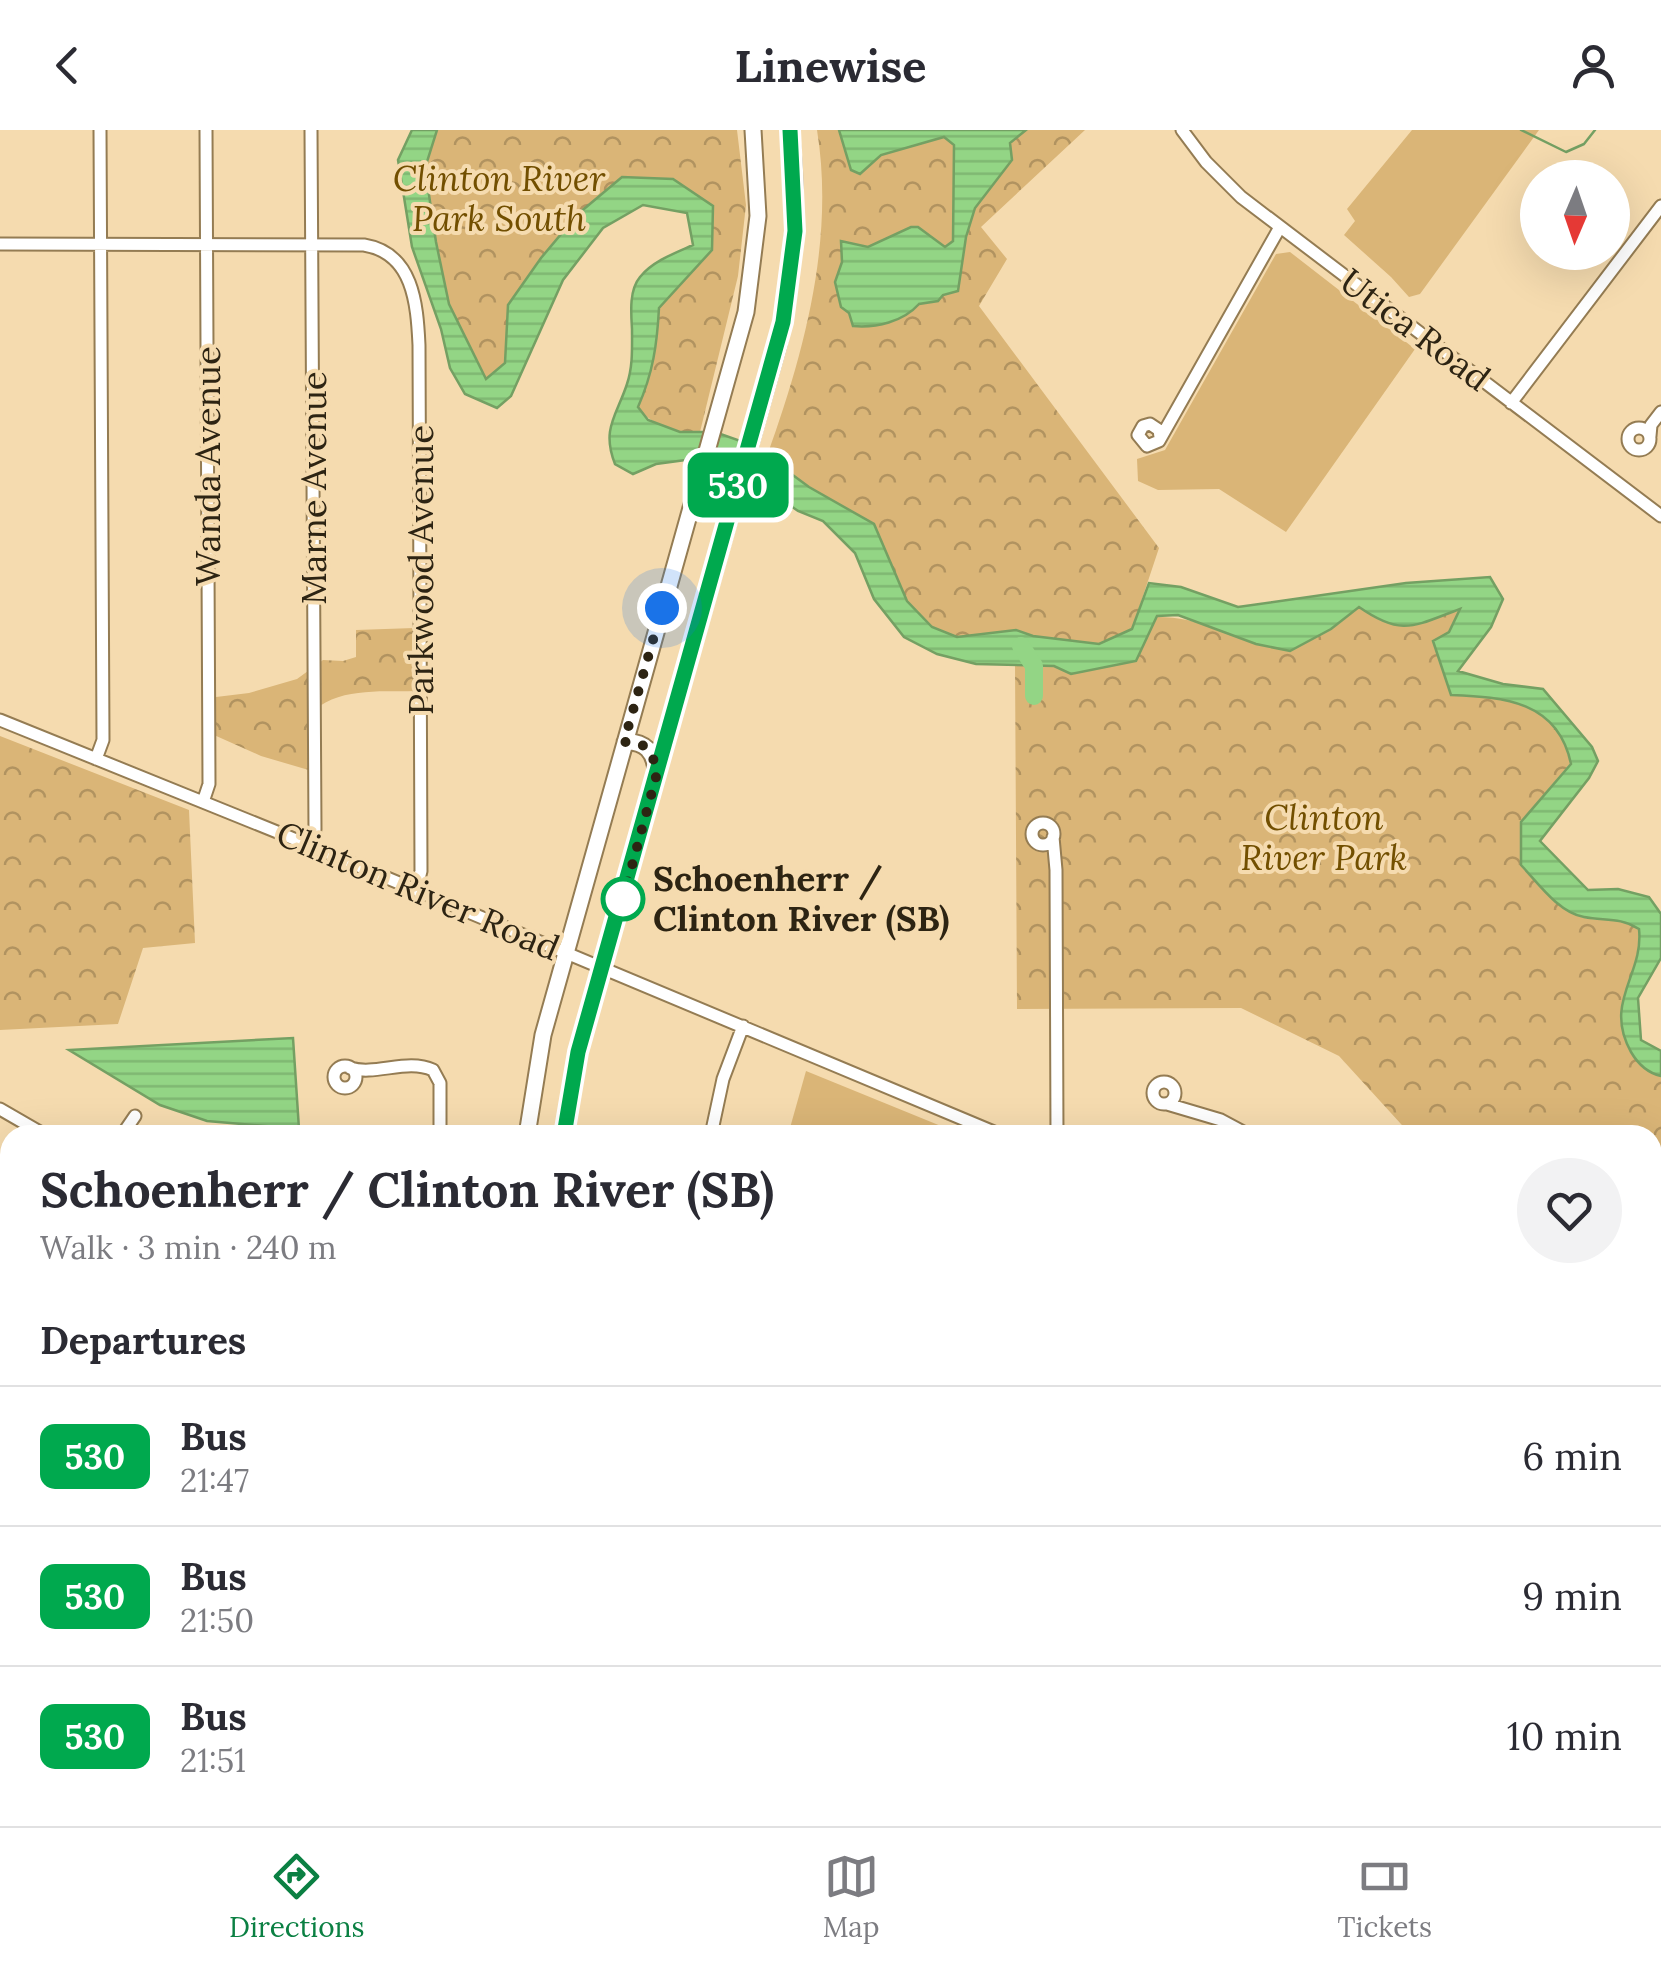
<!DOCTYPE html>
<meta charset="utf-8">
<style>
:root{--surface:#fff;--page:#f2f2f3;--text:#2b2b33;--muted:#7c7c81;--line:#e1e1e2;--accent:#0b8043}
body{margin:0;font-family:Lora,serif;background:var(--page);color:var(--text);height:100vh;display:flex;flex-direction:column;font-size:38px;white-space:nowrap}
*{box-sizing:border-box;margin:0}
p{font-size:32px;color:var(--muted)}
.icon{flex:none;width:55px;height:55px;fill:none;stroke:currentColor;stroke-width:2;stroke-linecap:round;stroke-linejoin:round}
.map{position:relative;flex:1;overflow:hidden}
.side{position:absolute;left:0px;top:995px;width:1662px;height:702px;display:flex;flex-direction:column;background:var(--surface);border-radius:30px 30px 0 0;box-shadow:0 10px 40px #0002}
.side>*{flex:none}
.badge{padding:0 20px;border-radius:15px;font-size:35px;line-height:65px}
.needle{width:65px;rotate:182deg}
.buttons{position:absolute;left:1520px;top:30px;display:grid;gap:20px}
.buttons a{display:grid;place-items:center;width:110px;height:110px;border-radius:50%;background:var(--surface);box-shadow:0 10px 40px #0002;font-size:50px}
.you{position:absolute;width:50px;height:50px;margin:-25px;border:8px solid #fff;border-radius:50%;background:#1a73e8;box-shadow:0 0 0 15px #1a73e833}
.map>.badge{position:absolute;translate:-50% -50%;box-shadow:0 0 0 5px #fff}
h2{padding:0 40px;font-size:38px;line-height:90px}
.round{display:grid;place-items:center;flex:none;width:105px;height:105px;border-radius:52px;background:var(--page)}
.summary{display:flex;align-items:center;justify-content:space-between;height:170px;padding:0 40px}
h1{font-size:48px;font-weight:700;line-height:75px}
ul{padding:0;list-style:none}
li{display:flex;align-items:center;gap:30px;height:140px;padding:0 40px;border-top:2px solid var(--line)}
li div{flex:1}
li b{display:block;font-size:38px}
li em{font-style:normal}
li .badge{min-width:110px;font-weight:700;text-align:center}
header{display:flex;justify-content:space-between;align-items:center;height:130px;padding:0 40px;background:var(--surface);font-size:45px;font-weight:700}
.dock{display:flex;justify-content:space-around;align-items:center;height:140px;border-top:2px solid var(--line);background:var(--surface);font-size:28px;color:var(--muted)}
.dock a{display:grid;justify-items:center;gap:5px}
.dock .selected{color:var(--accent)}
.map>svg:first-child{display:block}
.green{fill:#dab577}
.forest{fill:url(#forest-firs)}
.park{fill:url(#park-crowns)}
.water{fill:url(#water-rules);stroke:#74a063;stroke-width:2.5}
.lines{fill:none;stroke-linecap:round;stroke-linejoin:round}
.stream{stroke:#74a063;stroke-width:2.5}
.river{stroke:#93d585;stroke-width:18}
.minor-casing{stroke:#947c53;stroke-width:15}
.major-casing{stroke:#947c53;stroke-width:19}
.minor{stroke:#fff;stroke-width:11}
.major{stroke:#fff;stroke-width:15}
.line-casing{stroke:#fff;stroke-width:22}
.line{stroke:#00a94e;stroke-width:15}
.walk{stroke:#2d2413;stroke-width:10;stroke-dasharray:0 18}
.stop-dot{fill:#fff;stroke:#00a94e;stroke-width:5}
.labels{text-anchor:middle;stroke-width:8;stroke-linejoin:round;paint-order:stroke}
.park-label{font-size:35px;font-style:italic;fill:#724f00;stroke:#f5dbaf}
.street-label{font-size:35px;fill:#2d2413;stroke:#f5dbaf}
.stop-label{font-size:35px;font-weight:bold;fill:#2d2413;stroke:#f5dbaf;text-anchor:start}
</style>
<header><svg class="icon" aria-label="back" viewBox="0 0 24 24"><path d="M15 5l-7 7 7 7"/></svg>Linewise<svg class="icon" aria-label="person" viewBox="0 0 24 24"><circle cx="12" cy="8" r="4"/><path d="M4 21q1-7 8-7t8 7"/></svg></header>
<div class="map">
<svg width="1661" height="1696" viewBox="0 0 1661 1696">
<defs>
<pattern id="forest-firs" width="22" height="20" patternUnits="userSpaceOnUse" patternTransform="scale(2.5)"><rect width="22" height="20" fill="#d09c38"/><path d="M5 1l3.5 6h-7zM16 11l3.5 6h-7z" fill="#a97f2e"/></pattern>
<pattern id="park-crowns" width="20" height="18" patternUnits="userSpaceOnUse" patternTransform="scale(2.5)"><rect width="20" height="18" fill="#dab577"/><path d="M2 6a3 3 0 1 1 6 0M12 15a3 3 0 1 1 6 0" fill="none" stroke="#b19360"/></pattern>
<pattern id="water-rules" width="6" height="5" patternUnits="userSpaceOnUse" patternTransform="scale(2.5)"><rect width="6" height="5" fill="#93d585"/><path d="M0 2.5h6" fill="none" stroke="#7fb772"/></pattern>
</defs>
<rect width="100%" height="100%" fill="#f5dbaf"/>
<path class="green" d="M 1412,0 L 1539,0 L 1420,164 L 1409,167 L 1391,147 L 1344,105 L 1355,91 L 1347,79 Z
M 1290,122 L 1415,219 L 1286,402 L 1219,359 L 1158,360 L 1138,351 L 1137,329 L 1165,320 L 1276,124 Z
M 806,941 L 963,1005 L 788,1005 Z
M 880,1688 L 995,1688 L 995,1696 L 880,1696 Z"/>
<path class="forest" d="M 791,1688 L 880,1688 L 880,1696 L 791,1696 Z
M 1197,1688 L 1329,1688 L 1328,1696 L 1197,1696 Z"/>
<path class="park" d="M 437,0 L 737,0 L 746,75 L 738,146 L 700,302 C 675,303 653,296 637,277 C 653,243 657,215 659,178 L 712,120 L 673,49 L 541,128 L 508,175 L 505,233 L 486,249 L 449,174 L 436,112 L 425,38 Z
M 817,0 L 1085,0 L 981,97 L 1007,129 L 979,176 L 1159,418 L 1132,499 L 1099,514 L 1033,506 L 1016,500 L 957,507 L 932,497 L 907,471 L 874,394 L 809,357 L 767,326 C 804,223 835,110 817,0 Z
M 1360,477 C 1402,507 1415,495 1460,479 L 1449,502 L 1433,512 L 1451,565 C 1503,567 1560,572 1570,634 L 1521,691 L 1521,736 C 1537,753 1554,775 1576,785 C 1599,795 1615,783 1639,799 C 1642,846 1604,874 1631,922 C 1637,934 1648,942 1661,946 L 1661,1280 L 1652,1271 L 1652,1005 L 1411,1005 L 1339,926 L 1241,878 L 1017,879 L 1015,534 L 1054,536 L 1072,544 L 1136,531 L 1156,487 C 1201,486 1246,512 1290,521 L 1332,499 Z
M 414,498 L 415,561 C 378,562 336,557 309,585 L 312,641 L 261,626 L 214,605 L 216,567 L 249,563 L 297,549 L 323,530 L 343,531 L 356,527 L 356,500 Z
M 0,606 L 189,680 L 195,813 L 143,818 L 118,894 L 0,900 Z"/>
<path class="water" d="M 412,0 L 437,0 L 425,38 L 436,112 L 449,174 L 486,249 L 505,233 L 508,175 L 541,128 L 578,84 L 622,47 L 673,49 L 713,76 L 712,120 L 659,178 C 657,215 653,243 638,277 L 648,290 L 680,302 L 715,302 L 752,315 L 809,357 L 874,394 L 907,471 L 932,497 L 957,507 L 1016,500 L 1033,506 L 1099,514 L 1132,499 L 1149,453 L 1181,457 L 1238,477 L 1406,453 L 1490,447 L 1503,469 L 1491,497 L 1458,541 L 1503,554 L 1543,559 L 1592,617 L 1598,631 L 1589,648 L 1540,711 L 1588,760 L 1618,759 L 1649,767 L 1661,784 L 1661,828 L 1638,868 L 1641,910 L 1661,921 L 1661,946 C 1648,943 1638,934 1631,922 C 1603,872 1644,845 1639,799 C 1620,787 1605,791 1584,787 C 1559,783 1538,753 1521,735 L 1521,692 L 1571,634 C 1558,571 1504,567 1451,565 L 1433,511 L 1449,502 L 1460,479 C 1414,496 1402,507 1359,477 L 1331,499 L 1290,521 L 1256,514 L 1178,485 L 1157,486 L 1136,531 L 1071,544 L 1054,536 L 976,534 L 937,524 L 904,507 L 874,469 L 855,423 L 823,391 L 798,381 L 767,359 L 746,338 L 708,327 L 656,334 L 633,344 L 615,334 C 601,299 617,285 627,254 C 633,236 632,218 632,199 C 631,183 629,160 640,147 C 653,131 675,123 693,115 L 687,83 L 643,75 L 603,98 L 563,150 L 511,266 L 497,278 L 465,264 L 450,238 L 441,199 L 412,117 L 398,30 Z
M 839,0 L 1026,0 L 1010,13 L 1012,30 L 975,78 L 966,107 L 958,161 L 943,165 L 938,171 L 919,174 C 903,192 876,198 853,196 L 849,183 L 841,177 L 835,152 L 842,132 L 841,111 L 868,117 L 911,97 L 918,97 L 945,117 L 953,111 L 954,15 L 944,7 L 881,25 L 860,44 L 851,40 Z
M 293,908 L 299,999 L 207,991 L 160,975 L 69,920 Z"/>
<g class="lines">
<path class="stream" d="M 1521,0 L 1566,22 L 1584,14 L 1595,0"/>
<path class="river" d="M 1021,516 L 1034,536 L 1034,566"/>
<g class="minor-casing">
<path id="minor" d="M 311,0 L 315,699 L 312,716
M 1182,0 L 1206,32 L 1241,67 L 1661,386
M 0,114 L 364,115 C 413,123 417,173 419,215 L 421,741 L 416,760
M 1511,273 L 1661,76
M1628 309a11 11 0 1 1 22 0a11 11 0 1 1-22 0Z
M 1650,306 L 1651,295 L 1661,282
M 1160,307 L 1159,300 L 1150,294 L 1143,296 L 1138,305 L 1147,316 L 1159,311 L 1280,97
M 0,590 L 282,704 L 1001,1005
M 96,629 L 103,610 L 100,0
M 203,672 L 209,654 L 206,0
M1032 704a11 11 0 1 1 22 0a11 11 0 1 1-22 0Z
M 1053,707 L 1056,740 L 1057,1005
M334 947a11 11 0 1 1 22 0a11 11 0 1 1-22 0Z
M 350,938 C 376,946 407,928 433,940 L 440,953 L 440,1005
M1153 963a11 11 0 1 1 22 0a11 11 0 1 1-22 0Z
M 1167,974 L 1221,990 L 1249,1005
M 0,979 L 45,1005
M 122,1005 L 135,986
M 711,1005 L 723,949 L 743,896
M 1652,1451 L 1661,1460
M 0,1584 L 10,1583
M 1652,1607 L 1661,1617
M 63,1688 L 69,1696
M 217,1696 L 223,1688
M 365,1696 L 370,1688
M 726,1696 L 726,1688
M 1398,1696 L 1398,1688
M 1534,1696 L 1546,1688"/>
</g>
<g class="major-casing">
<path id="major" d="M 625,612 C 645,611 655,622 656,642
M 527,1005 L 543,905 L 746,182 L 758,86 L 753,0
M 564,1005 L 578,922 L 778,215 C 794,144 799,73 790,0
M 522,1696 L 522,1688
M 558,1696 L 558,1688"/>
</g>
<use href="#minor" class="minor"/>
<use href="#major" class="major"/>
</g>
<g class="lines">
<g class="line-casing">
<path id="line" d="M 564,1005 L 578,922 L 783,192 L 795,101 L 790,0"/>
</g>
<use href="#line" class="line"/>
<path class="walk" d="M 623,769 L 656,647 C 655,625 649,611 624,612 L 662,478"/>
</g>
<circle class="stop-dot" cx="623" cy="769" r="20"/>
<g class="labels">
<g class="park-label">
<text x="499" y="61">Clinton River<tspan x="499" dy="40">Park South</tspan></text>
<text x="1324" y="700">Clinton<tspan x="1324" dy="40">River Park</tspan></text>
</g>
<g class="street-label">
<text transform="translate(1415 200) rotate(37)" y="12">Utica Road</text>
<text transform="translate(208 336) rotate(-90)" y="12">Wanda Avenue</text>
<text transform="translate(314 358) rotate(-90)" y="12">Marne Avenue</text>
<text transform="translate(421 440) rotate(-90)" y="12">Parkwood Avenue</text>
<text transform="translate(418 761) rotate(23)" y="12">Clinton River Road</text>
</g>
<g class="stop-label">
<text x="653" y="761">Schoenherr /<tspan x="653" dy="40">Clinton River (SB)</tspan></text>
</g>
</g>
</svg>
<div class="buttons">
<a><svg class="needle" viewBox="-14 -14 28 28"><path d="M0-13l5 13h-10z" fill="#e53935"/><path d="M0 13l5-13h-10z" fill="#7c7c81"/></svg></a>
</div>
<div class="you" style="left:662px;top:478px"></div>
<b class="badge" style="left:738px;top:355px;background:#00a94e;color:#fff">530</b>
<section class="side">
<div class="summary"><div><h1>Schoenherr / Clinton River (SB)</h1><p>Walk · 3 min · 240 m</p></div><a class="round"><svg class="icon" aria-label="heart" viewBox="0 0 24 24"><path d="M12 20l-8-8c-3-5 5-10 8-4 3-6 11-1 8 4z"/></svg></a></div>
<h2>Departures</h2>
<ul>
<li><span class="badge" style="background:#00a94e;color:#fff">530</span><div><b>Bus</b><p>21:47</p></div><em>6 min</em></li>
<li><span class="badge" style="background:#00a94e;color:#fff">530</span><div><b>Bus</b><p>21:50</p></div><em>9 min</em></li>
<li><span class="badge" style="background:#00a94e;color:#fff">530</span><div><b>Bus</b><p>21:51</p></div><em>10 min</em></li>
</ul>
</section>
</div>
<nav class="dock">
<a class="selected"><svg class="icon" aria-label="directions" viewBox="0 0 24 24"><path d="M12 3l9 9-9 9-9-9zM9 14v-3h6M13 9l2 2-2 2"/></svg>Directions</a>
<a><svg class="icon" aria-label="map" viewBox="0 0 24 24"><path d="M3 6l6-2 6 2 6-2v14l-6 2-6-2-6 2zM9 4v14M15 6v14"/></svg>Map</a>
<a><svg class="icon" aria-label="tickets" viewBox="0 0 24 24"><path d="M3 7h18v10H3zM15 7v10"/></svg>Tickets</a>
</nav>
